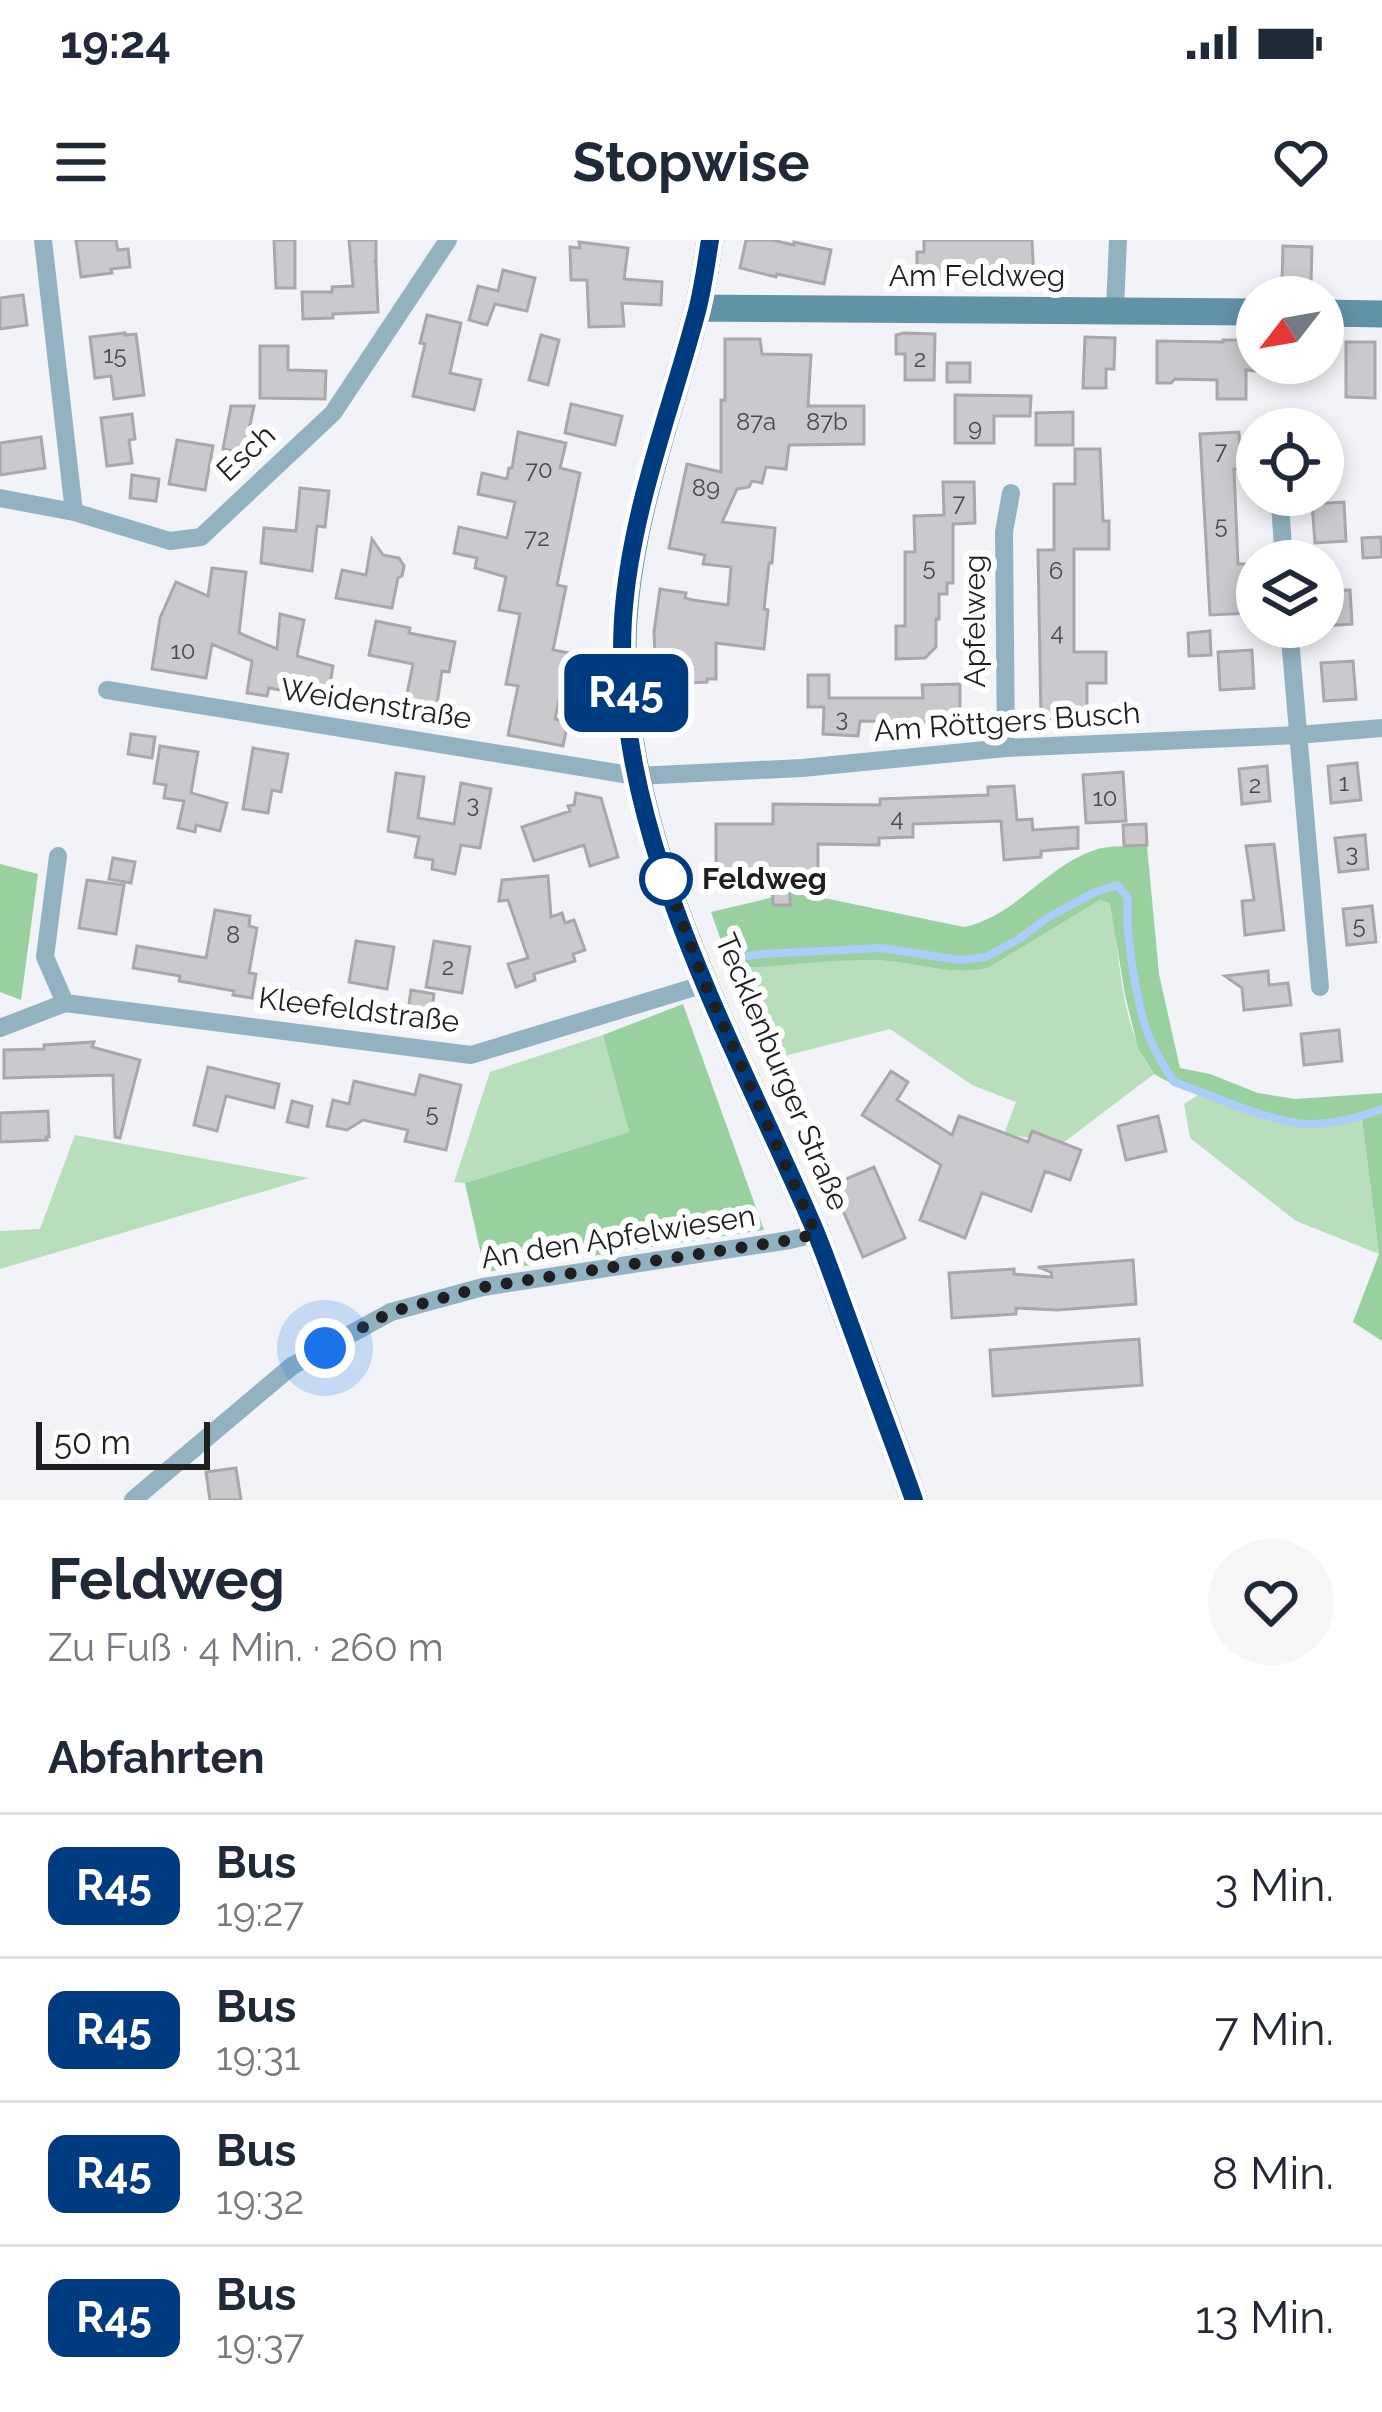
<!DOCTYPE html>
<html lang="de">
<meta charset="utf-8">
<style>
:root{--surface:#fff;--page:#f6f6f7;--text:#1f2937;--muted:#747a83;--line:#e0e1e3}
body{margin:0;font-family:Raleway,sans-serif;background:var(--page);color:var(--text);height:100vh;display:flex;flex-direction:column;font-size:45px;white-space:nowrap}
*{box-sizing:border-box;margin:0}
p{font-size:39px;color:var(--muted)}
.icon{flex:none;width:66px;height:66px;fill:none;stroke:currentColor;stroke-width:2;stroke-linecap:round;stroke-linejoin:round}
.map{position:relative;height:1260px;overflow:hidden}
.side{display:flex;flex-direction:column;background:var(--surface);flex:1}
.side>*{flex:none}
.badge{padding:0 24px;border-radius:18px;font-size:42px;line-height:78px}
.needle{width:78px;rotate:239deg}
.controls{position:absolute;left:1236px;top:36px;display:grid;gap:24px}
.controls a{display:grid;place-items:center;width:108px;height:108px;border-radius:50%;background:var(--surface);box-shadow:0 6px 18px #0003;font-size:60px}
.scale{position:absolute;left:36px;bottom:30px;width:174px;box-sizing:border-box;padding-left:12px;border:6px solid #1e1f21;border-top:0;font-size:33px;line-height:42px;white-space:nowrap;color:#1e1f21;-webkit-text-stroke:9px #fff;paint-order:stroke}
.you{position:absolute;width:60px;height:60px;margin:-30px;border:9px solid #fff;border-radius:50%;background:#1a73e8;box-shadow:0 0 0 18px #1a73e833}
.map>.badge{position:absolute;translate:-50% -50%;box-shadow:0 0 0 6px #fff}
h2{padding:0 48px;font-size:45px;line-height:108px}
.round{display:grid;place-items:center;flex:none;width:126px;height:126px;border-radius:63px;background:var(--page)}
.head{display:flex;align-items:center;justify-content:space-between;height:204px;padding:0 48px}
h1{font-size:57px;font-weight:700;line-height:90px}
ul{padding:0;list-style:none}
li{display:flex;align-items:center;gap:36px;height:144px;padding:0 48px;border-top:3px solid var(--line)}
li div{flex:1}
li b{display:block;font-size:45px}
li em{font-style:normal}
li .badge{min-width:132px;font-weight:700;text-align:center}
.status{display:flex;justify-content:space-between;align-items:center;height:84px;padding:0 60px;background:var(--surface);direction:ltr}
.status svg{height:33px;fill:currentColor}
header{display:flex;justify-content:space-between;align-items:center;height:156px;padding:0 48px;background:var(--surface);font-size:54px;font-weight:700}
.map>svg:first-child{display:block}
.green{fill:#b8debc}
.forest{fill:#98d19f}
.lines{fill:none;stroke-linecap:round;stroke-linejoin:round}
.stream{stroke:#aacdf9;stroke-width:8}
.building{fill:#cbc9cd;stroke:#aaa7ab;stroke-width:3}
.street{stroke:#93b2c1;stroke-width:18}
.secondary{stroke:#6292a8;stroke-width:27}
.line-casing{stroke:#fff;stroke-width:27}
.line{stroke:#003b80;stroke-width:18}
.walk{stroke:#1e1f21;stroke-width:12;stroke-dasharray:0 21.6}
.stop-dot{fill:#fff;stroke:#003b80;stroke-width:6}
.labels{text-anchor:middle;stroke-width:12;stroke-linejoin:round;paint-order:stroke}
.number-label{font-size:24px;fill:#494a4c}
.street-label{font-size:30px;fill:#1e1f21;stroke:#fff}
.stop-label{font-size:30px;font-weight:bold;fill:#1e1f21;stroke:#fff;text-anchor:start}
</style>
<div class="status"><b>19:24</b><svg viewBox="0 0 49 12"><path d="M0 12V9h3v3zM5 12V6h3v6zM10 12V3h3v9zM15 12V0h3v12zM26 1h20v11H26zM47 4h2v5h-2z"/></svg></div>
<header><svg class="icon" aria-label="menu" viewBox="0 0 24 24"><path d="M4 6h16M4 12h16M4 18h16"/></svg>Stopwise<svg class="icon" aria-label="heart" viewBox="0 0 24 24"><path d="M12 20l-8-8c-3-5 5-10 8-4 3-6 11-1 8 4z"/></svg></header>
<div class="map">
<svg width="1382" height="1260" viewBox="0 0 1382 1260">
<rect width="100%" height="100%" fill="#f1f3f8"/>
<path class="green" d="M 1100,660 L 1111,663 L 1112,668 C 1120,721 1121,789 1154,834 L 1063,903 L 1004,894 L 1016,862 L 972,845 L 890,789 L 765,821 L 731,729 C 779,727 826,718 874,720 C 913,721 950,737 988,728 Z
M 603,795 L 629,892 L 465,943 L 454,942 L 490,832 Z
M 1201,853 L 1280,881 L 1310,885 L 1362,879 L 1379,1014 L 1296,981 L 1190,898 L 1184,864 Z
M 75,895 L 309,938 L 0,1029 L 0,991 L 40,989 Z"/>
<path class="forest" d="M 1147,606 L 1159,734 L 1180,828 L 1210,834 L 1258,853 L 1295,859 L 1382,853 L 1382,1101 L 1353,1082 L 1379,1014 L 1362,879 L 1310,885 L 1280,881 L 1174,845 L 1154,834 L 1138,808 L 1125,755 L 1110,663 L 1100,660 L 988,728 C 950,737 913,721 874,720 C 826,719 779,727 731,729 L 711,672 L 795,652 L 964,687 C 1017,676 1046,625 1098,609 C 1112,605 1131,607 1147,606 Z
M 0,624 L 38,634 L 21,760 L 0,752 Z
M 683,764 L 764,990 L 485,1032 L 465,943 L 629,892 L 603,795 Z"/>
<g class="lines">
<path class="stream" d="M 727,719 L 762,714 L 881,708 L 960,720 L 986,717 L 1019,699 L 1047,678 L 1095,652 L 1117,645 L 1128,658 C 1124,686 1137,765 1147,791 C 1153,808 1164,827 1174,842 C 1212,855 1271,883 1309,884 C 1332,884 1360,877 1382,869"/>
</g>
<path class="building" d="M 76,0 L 116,0 L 118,10 L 128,9 L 130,27 L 111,29 L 112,33 L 81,37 Z
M 274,0 L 295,0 L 295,48 L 276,48 Z
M 349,0 L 376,0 L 376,21 L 374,21 L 376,22 L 378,72 L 333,74 L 333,78 L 303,79 L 302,52 L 332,52 L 332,47 L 353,46 Z
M 746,0 L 772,0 L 794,5 L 794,2 L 831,10 L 824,44 L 777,34 L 776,37 L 740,28 Z
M 924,0 L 1032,0 L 1034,42 L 1004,42 L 1004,36 L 950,36 L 950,42 L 917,42 L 917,12 L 924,12 Z
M 579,2 L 628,8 L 624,39 L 662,42 L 661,65 L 622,63 L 624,86 L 589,87 L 587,40 L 571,40 L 570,7 L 580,8 Z
M 1283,6 L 1312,7 L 1311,42 L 1282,41 Z
M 503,30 L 535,38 L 527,71 L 495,64 L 487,85 L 469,80 L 478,46 L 498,51 Z
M 23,55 L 27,85 L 0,89 L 0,58 Z
M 427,75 L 461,83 L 450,133 L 481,140 L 474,170 L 413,156 L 425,104 L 420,103 Z
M 125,93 L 125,95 L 136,94 L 144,155 L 114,159 L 111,136 L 95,138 L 90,97 Z
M 904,93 L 935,94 L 934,140 L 905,140 L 905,114 L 896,114 L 896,95 Z
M 541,95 L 559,100 L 548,145 L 529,140 Z
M 1085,97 L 1115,98 L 1114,129 L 1106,129 L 1106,148 L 1083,148 Z
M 725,99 L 760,99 L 762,114 L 811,115 L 808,166 L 864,166 L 864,204 L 789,205 L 786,229 L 766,227 L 762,243 L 752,241 L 749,247 L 737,249 L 722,282 L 775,288 L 772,323 L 769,323 L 764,369 L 768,370 L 764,409 L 716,403 L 716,439 L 707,439 L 707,442 L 686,443 L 686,454 L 657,454 L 654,392 L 660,349 L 686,353 L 685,358 L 693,360 L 728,365 L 731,327 L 703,324 L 705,315 L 669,308 L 687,224 L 721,232 L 721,160 L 725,160 Z
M 1223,100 L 1257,100 L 1256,131 L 1246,130 L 1246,159 L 1217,159 L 1217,140 L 1175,139 L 1171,143 L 1157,143 L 1157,101 L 1223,102 Z
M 1346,102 L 1375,102 L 1375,158 L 1346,157 Z
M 260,106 L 288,106 L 288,130 L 326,131 L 325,159 L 260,158 Z
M 947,123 L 970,123 L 970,142 L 947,142 Z
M 955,155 L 1031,156 L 1030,176 L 994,176 L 994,203 L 955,203 Z
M 571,164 L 622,176 L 615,205 L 565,193 Z
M 231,166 L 254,166 L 244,213 L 223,209 Z
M 1073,172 L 1073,205 L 1036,205 L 1036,173 Z
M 132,174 L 135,199 L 129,200 L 132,223 L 107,226 L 101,178 Z
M 518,192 L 566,203 L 560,228 L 580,233 L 557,345 L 566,347 L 553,410 L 569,413 L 555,479 L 568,482 L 563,506 L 508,495 L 518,446 L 506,444 L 520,374 L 499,370 L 506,337 L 475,328 L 477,318 L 454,313 L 459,287 L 507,298 L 515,262 L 478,254 L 482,233 L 507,239 L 509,228 L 512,228 Z
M 1239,192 L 1241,229 L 1234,229 L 1238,324 L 1247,324 L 1250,373 L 1210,375 L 1200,194 Z
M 41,197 L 45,228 L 0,235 L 0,203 Z
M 177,200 L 213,206 L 205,250 L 169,244 Z
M 1075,209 L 1100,209 L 1103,281 L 1109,281 L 1109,309 L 1074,309 L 1074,412 L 1106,412 L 1106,443 L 1087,443 L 1087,479 L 1041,480 L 1038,310 L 1054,310 L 1054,244 L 1075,244 Z
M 132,235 L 159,239 L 156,261 L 130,258 Z
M 943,242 L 974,242 L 975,283 L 953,284 L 953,343 L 947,343 L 947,354 L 939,354 L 939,379 L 936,379 L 936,407 L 925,418 L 896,419 L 896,386 L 905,386 L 905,312 L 915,312 L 914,276 L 944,275 Z
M 300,248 L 329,251 L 325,287 L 317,286 L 312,331 L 261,323 L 264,288 L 296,291 Z
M 1344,262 L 1346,301 L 1315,303 L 1312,264 Z
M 1381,297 L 1382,317 L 1363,318 L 1362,298 Z
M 372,299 L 383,315 L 399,318 L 404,326 L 402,336 L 398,338 L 392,368 L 336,358 L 342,330 L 366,335 Z
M 212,328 L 246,332 L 239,393 L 277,409 L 280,374 L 304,380 L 297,416 L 333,426 L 329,450 L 317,448 L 315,456 L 269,448 L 267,456 L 247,453 L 252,421 L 212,404 L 206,438 L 152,429 L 160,378 L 176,342 L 208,356 Z
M 1350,350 L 1352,384 L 1323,386 L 1323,351 Z
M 376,381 L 410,388 L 409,393 L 455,402 L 449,432 L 442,431 L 437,464 L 406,459 L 413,424 L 369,415 Z
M 1210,391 L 1211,415 L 1189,416 L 1188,393 Z
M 1252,410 L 1254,448 L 1220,450 L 1218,412 Z
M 1353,421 L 1356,459 L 1324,461 L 1321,423 Z
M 808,435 L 829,435 L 829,458 L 923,458 L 922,445 L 960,444 L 960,483 L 860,481 L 858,496 L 823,494 L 824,467 L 808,467 Z
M 131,494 L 155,497 L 152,518 L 128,514 Z
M 160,506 L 198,512 L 191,553 L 227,563 L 220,591 L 196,585 L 195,592 L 178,588 L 184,561 L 164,558 L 166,545 L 154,543 Z
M 253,508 L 288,514 L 281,552 L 272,550 L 268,573 L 243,569 Z
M 1357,523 L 1361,560 L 1331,563 L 1328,526 Z
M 1267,526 L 1270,561 L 1242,564 L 1239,529 Z
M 1123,532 L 1126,581 L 1086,583 L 1083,535 Z
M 396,533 L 424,537 L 418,578 L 454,584 L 461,543 L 491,549 L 480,608 L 461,605 L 455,634 L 432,629 L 433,620 L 415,617 L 419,597 L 388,591 Z
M 1014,546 L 1017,580 L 1032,579 L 1033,590 L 1078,587 L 1078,608 L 1041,611 L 1041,617 L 1004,620 L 1001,581 L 913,584 L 913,597 L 879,598 L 879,605 L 818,604 L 818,640 L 790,640 L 790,665 L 773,665 L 772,631 L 716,631 L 716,584 L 773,584 L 773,564 L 880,565 L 880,559 L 988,555 L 988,547 Z
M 576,553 L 601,558 L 618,617 L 590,626 L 584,605 L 534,621 L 522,587 L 570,571 L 568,566 L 574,565 Z
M 1146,584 L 1147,605 L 1124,606 L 1123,585 Z
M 1365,595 L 1368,629 L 1339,632 L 1335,598 Z
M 1274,604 L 1284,690 L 1245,695 L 1242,661 L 1254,660 L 1246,606 Z
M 113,618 L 135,622 L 131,643 L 109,639 Z
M 548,636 L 551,677 L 562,673 L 565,683 L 574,680 L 585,710 L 573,714 L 575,721 L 534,734 L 535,740 L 516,747 L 508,724 L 528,718 L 508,660 L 499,661 L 502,640 Z
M 87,640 L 124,645 L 116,694 L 79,688 Z
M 1372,666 L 1376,702 L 1347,705 L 1343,669 Z
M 215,670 L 250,676 L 249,686 L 257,688 L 249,733 L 256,734 L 252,758 L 233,755 L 234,751 L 179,741 L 180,736 L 133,728 L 137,706 L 206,718 Z
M 356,701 L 394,707 L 387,749 L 349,742 Z
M 434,701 L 470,707 L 462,753 L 426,747 Z
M 1268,731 L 1269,745 L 1288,743 L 1291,765 L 1244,770 L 1242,748 L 1225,736 Z
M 411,750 L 434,754 L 431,775 L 408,772 Z
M 1339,790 L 1342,821 L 1304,825 L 1301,794 Z
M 94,802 L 92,807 L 140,820 L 120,898 L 115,897 L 113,835 L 4,838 L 4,810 L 44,809 L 44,805 Z
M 208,827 L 279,844 L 274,868 L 226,856 L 217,891 L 194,885 Z
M 891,831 L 908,842 L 897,860 L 952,895 L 959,876 L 1028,902 L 1032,891 L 1081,910 L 1070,940 L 1045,931 L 1031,971 L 982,953 L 965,998 L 920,980 L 941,925 L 862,875 Z
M 420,835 L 461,845 L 446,910 L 405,901 L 408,890 L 363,880 L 347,890 L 327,886 L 333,860 L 349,864 L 354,841 L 415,855 Z
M 292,861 L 312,866 L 308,887 L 287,882 Z
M 48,871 L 49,897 L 46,897 L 47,900 L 0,902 L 0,873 Z
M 1158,876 L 1166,911 L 1126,920 L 1118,886 Z
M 874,927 L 905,998 L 863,1017 L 832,945 Z
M 1133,1020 L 1136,1064 L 1057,1070 L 1016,1068 L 1016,1074 L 952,1078 L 949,1033 L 1014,1029 L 1014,1034 L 1052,1037 L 1051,1032 L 1038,1027 Z
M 1139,1099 L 1142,1145 L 993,1156 L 990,1110 Z
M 236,1228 L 241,1260 L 210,1260 L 206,1232 Z"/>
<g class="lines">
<path class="street" d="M 43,0 L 74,272
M 1115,69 L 1118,0
M 0,258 L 74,272 L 170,301 L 201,297 L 333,173 L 448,0
M 1280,264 L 1284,321
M 1289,387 L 1320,747
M 107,450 L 636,536 L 802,528 L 1006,508 L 1298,495 L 1382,488
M 1006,508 L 1004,292 L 1011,253
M 58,616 L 45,717 L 65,763
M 0,788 L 65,763 L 471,815 L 705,744
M 133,1260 L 292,1126 L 391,1072 L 483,1047 L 790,1000 L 816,994"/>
<path class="secondary" d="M 710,0 C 706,24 703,48 697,71 C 670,173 631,273 624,379 C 610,585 734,803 814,988 C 829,1024 841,1062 855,1098 C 875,1152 895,1206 914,1260
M 698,68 L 1257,72
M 1323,73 L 1382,74"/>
</g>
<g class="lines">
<g class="line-casing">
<path id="line" d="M 710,0 C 706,24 703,48 697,71 C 670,173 630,273 623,379 C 610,587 734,802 814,988 C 829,1024 841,1061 855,1098 C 874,1152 895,1206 914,1260"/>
</g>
<use href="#line" class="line"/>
<path class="walk" d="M 325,1108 L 391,1072 L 483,1047 L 790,1000 L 816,994 L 705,744 L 666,639"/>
</g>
<circle class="stop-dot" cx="666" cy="639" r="24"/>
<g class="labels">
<g class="number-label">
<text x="115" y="123">15</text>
<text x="920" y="127">2</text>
<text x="756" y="190">87a</text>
<text x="827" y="190">87b</text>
<text x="975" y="196">9</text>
<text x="1221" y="219">7</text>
<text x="539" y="238">70</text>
<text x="706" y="256">89</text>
<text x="959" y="271">7</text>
<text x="1221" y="293">5</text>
<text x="537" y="306">72</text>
<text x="929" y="335">5</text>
<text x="1056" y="339">6</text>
<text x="1057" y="400">4</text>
<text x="183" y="419">10</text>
<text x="842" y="486">3</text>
<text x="1344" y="551">1</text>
<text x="1255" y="553">2</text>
<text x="1105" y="566">10</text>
<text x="473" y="572">3</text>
<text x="897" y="586">4</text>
<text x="1352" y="621">3</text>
<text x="1359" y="693">5</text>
<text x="233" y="703">8</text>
<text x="448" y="735">2</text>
<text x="432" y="881">5</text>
</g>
<g class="street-label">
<text x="977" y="46">Am Feldweg</text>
<text transform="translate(246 213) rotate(-43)" y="10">Esch</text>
<text transform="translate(975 381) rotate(-90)" y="10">Apfelweg</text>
<text transform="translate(376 464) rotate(9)" y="10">Weidenstraße</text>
<text transform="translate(1007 482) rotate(-4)" y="10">Am Röttgers Busch</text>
<text transform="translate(359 770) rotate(7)" y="10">Kleefeldstraße</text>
<text transform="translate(782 832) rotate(67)" y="10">Tecklenburger Straße</text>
<text transform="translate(618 997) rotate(-9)" y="10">An den Apfelwiesen</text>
</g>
<g class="stop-label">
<text x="702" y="649">Feldweg</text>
</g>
</g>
</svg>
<div class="controls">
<a><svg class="needle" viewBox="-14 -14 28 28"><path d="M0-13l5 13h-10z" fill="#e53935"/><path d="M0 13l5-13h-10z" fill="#747a83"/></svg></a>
<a><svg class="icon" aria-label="locate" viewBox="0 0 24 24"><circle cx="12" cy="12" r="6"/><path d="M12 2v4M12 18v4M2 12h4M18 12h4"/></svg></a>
<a><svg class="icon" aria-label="layers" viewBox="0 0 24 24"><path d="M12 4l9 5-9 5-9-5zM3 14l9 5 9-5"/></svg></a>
</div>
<div class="scale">50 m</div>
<div class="you" style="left:325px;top:1108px"></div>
<b class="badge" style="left:626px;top:453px;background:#003b80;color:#fff">R45</b>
</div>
<section class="side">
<div class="head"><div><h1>Feldweg</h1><p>Zu Fuß · 4 Min. · 260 m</p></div><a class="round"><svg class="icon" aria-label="heart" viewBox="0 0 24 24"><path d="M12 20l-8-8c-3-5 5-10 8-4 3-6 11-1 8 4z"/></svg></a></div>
<h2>Abfahrten</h2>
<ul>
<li><span class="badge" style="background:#003b80;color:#fff">R45</span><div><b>Bus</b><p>19:27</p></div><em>3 Min.</em></li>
<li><span class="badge" style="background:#003b80;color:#fff">R45</span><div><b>Bus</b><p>19:31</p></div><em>7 Min.</em></li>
<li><span class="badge" style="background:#003b80;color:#fff">R45</span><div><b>Bus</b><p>19:32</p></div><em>8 Min.</em></li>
<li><span class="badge" style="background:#003b80;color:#fff">R45</span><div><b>Bus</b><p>19:37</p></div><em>13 Min.</em></li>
</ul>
</section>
